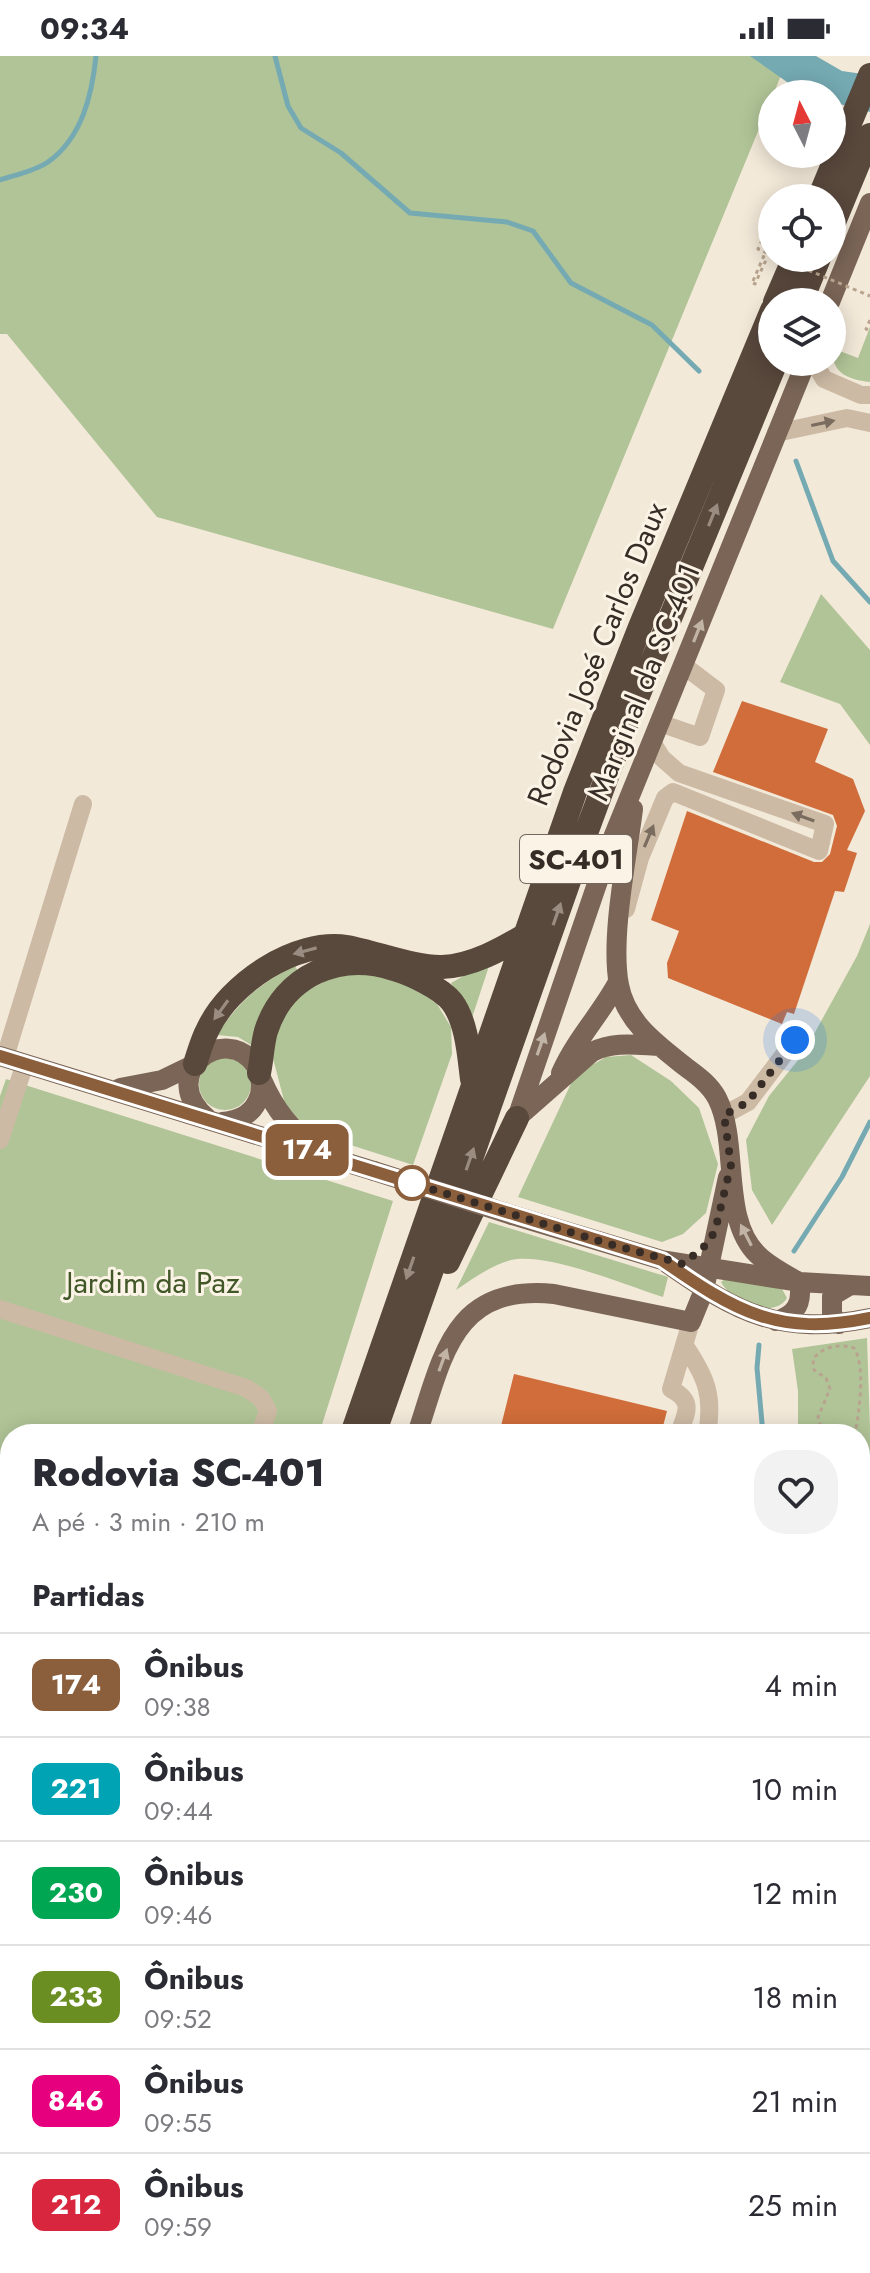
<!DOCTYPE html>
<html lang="pt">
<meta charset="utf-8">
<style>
:root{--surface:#fff;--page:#f2f2f3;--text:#2b2b33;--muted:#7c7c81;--line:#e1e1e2}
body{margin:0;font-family:Jost,sans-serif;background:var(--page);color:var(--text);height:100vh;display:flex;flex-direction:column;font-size:30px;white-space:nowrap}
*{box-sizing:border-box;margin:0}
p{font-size:26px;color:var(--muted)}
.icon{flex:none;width:44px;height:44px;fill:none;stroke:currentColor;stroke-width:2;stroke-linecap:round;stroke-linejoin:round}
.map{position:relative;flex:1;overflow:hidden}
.panel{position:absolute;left:0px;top:1368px;width:870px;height:850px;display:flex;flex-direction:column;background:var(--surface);border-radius:32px 32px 0 0;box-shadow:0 4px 20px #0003}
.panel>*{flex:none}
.badge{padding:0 16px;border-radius:12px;font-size:28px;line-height:52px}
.needle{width:52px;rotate:354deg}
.tools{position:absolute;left:758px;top:24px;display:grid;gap:16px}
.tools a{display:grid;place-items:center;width:88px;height:88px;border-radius:50%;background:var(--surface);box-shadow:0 4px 20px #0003;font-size:40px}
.you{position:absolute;width:40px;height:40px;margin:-20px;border:6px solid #fff;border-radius:50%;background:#1a73e8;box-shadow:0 0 0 12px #1a73e833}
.map>.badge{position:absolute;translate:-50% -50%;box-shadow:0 0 0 4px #fff}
h2{padding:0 32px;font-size:30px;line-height:72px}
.round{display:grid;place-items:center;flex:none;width:84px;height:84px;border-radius:32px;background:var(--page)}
.head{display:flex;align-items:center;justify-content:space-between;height:136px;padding:0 32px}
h1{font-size:38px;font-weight:800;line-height:60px}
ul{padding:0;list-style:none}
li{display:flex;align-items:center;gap:24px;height:104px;padding:0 32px;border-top:2px solid var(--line)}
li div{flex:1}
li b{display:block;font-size:30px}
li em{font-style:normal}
li .badge{min-width:88px;font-weight:700;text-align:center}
.status{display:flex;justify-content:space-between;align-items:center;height:56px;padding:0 40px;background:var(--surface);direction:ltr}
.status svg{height:22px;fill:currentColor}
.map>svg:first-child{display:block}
.green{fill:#b1c497}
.water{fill:#75aab3}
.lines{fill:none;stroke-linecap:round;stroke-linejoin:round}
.stream{stroke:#75aab3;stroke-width:5}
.building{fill:#d06d3a}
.path{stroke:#b8a48e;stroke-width:3;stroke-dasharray:4 4;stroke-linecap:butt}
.minor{stroke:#ccbaa4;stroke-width:18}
.major{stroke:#7a6556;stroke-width:20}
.highway{stroke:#59483c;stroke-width:24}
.path-bridge{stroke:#b8a48e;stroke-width:3;stroke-dasharray:4 4;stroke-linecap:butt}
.major-bridge{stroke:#7a6556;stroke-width:20}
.oneway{fill:#7a6c5f}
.oneway2{fill:#9a8c80}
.oneway3{fill:#c1b3a5}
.line-casing{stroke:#fff;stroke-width:18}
.line{stroke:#8b5e3c;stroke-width:12}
.walk{stroke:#372d26;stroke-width:8;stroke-dasharray:0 14.4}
.stop-dot{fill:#fff;stroke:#8b5e3c;stroke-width:4}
.labels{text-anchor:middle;stroke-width:6;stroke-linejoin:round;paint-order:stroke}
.shield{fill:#fbf3e5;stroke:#72685f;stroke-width:2}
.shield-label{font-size:28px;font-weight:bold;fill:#372d26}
.street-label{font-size:30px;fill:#372d26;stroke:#fbf3e5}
.park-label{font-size:30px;fill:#415728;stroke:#fbf3e5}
</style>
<div class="status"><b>09:34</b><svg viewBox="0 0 49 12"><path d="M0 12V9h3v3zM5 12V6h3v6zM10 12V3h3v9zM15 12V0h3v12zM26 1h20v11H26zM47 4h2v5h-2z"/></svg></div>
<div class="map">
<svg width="870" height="2217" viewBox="0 0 870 2217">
<rect width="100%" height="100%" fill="#f3e9d9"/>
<path class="green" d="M 0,0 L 789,0 L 553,573 L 157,461 L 7,278 L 0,278 Z
M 870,271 L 870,326 C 846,323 832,317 832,292 L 858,302 Z
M 821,538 L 870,594 L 870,689 L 840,648 L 780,626 Z
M 870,868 L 870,1020 L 772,1169 L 752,1134 L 746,1084 L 769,1040 L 803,998 L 857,900 Z
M 491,904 L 468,974 L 459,944 L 451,927 Z
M 295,910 L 298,915 L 256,992 L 238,981 L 217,979 C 238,946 260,927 295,910 Z
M 367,915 L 412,930 L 437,948 L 451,971 L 452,998 L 413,1109 L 310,1076 L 285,1048 L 271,995 L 279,965 L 296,941 L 340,917 Z
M 631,999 L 671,1025 L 699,1052 L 718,1108 L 706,1157 L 683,1178 L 662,1186 L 518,1141 L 575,1019 L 606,1001 Z
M199 1028a26 26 0 1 1 52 0a26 26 0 1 1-52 0Z
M 6,1023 L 393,1145 L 319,1378 L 10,1378 L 10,1743 L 0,1740 L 0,1040 Z
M 489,1166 L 668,1221 L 663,1241 C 625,1229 547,1196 511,1204 C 491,1209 473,1223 456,1234 Z
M 725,1223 L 781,1231 L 787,1242 C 773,1265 730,1244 721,1226 Z
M 867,1282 L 870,1371 L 870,1643 L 860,1648 L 860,1378 L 798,1378 L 798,1335 L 792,1293 Z
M 0,1747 L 10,1750 L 10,2208 L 130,2208 L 127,2217 L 0,2217 Z"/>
<path class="water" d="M 750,0 L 816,0 L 842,15 L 870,19 L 870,56 L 832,46 L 832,38 L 809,38 L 797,33 Z"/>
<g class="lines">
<path class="stream" d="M 275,0 L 288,50 L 301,72 L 341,97 L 410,157 L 507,166 L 533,175 L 571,227 L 652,269 L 699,315
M 0,124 C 15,119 35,115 48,106 C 82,82 92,39 96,0
M 796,405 L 833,505 L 870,546
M 794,1195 L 842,1121 L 870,1066
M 759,1289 L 757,1312 L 763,1378
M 508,2217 L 514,2208"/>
</g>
<path class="building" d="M 742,645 L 828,673 L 815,706 L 853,723 L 865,755 L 847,794 L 857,797 L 844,836 L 835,835 L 794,958 L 787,956 L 782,968 L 668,922 L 667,907 L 679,875 L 651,864 L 687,755 L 814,806 L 822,806 L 830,798 L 837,770 L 833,759 L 713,716 Z
M 514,1318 L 667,1355 L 661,1378 L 499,1378 Z"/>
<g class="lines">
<path class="path" d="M 772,162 L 758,193 L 772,199
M 753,225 L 772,181
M 753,227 L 755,228 L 765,206 L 769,207
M 870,264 L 866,273 L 870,275
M 823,1378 L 818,1361 L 830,1333 L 826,1322 L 814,1314 L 813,1303 C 822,1291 839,1287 854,1292 C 866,1310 859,1357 855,1378
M 860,1433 L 861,1477 L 868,1506 L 864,1552 L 870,1588
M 860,1620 L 870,1610"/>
<path class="minor" d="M 814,306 L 824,323 L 861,339 L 870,339
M 776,377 L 847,362 L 870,367
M 660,667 L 700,681 L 716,634 L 683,609
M 626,853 L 640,802 L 665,742 L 673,736 L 819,795 L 825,768 L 679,717 L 662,702 L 652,686
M 5,1001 L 83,748
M 724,1059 L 748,1046 L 795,984
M 0,1084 L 25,1007
M 0,1253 L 246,1332 L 261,1342 L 268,1355 L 260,1378
M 685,1290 C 706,1321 714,1340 707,1378
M 679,1378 C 686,1356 695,1346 671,1333 L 691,1266
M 0,1420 L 10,1423"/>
<path class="major" d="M 830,246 L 870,147
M 633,753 C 627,802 610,882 619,929 C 626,967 658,989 687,1012 C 698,1020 710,1029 717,1042 C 740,1087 720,1163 758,1199 C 769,1210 785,1218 799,1226 C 803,1247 796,1259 776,1265
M 0,1000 L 374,1115
M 561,1017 C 576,983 601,958 618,926
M 262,1024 C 275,1054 290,1072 315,1092
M 120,1032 L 162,1024 L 195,1008
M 518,1061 L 592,996 C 614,985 636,989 660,990
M 517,1062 L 612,784 L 806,306
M 208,1063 C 154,1019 226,964 256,1010 C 262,1021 263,1035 257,1046 C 250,1060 237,1065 222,1066
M 512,1159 L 662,1204 L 799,1226 L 870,1230
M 668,1208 C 739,1258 781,1280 870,1262
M 839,1268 L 832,1259 L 832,1240 L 849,1230
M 417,1378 C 443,1301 452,1228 554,1238 L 691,1266 L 704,1234 L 728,1121
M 197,2217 L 199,2208"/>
<path class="highway" d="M 819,142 L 870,19
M 832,171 L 870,79
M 775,246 L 794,202
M 801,246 L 819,202
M 195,1008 C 199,996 202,984 208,973 C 229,928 295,883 347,891 C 375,896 416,912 442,911 C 472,910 502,893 527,878
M 259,1017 C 262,1003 262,989 266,975 C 284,919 340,895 394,913 C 411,918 441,932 452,946 C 467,966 469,999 472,1023
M 448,1206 L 517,1062
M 352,1378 L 575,736 L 640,571 L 772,254
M 374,1378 L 582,788 L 626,669 L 776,306
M 140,2217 L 142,2208
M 162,2217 L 163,2208
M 182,2217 L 186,2208"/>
<path class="path-bridge" d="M 779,202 L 870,240"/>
<path class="major-bridge" d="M 374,1115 L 512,1159"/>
</g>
<defs><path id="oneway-solid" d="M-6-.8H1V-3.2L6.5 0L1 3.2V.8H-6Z" transform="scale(2)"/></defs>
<g class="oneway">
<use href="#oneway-solid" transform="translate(823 367) rotate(-12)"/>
<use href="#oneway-solid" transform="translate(803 761) rotate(-160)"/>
<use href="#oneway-solid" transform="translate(649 780) rotate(-67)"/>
</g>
<g class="oneway2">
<use href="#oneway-solid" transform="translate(713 459) rotate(-68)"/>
<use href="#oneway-solid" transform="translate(557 858) rotate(-71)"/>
<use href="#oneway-solid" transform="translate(305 895) rotate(165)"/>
<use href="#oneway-solid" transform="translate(221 954) rotate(126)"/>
<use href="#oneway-solid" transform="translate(470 1103) rotate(-71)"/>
<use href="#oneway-solid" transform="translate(410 1212) rotate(109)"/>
</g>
<g class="oneway3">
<use href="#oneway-solid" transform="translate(698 575) rotate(-68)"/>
<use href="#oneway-solid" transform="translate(541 988) rotate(-71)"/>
<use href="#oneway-solid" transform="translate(746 1179) rotate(-117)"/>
<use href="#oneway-solid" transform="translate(443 1304) rotate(-70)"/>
</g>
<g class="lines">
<g class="line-casing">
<path id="line" d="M 0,1000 L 662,1204 C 735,1255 778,1281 870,1262"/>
</g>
<use href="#line" class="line"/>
<path class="walk" d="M 412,1127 L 402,1124 L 602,1186 L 683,1208 L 707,1188 L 715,1175 L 731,1109 L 724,1059 L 748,1046 L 795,984"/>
</g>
<circle class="stop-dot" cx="412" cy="1127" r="16"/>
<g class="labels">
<rect class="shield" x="520" y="779" width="112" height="48" rx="6"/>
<g class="shield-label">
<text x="576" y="813">SC-401</text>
</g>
<g class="street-label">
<text transform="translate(597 598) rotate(-68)" y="10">Rodovia José Carlos Daux</text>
<text transform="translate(644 626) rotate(-68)" y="10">Marginal da SC-401</text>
</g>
<g class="park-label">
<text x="153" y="1237">Jardim da Paz</text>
</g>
</g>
</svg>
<div class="tools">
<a><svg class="needle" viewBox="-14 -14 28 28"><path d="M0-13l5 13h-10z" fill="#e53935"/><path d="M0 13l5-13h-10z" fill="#7c7c81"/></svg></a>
<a><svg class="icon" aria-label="locate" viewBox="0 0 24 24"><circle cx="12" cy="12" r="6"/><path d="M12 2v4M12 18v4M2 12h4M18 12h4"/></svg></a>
<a><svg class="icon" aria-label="layers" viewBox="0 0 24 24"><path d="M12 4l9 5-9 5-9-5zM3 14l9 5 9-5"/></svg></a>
</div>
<div class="you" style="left:795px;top:984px"></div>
<b class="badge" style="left:307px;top:1094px;background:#8b5e3c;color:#fff">174</b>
<section class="panel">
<div class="head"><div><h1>Rodovia SC-401</h1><p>A pé · 3 min · 210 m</p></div><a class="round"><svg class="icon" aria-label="heart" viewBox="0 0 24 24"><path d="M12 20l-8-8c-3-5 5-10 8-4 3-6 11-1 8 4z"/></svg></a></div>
<h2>Partidas</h2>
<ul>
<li><span class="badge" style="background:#8b5e3c;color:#fff">174</span><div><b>Ônibus</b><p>09:38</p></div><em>4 min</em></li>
<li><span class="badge" style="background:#00a3b4;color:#fff">221</span><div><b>Ônibus</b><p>09:44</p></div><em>10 min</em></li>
<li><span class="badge" style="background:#00a651;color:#fff">230</span><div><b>Ônibus</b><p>09:46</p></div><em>12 min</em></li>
<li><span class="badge" style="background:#6b8e23;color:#fff">233</span><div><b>Ônibus</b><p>09:52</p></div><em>18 min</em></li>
<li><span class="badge" style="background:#e6007e;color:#fff">846</span><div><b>Ônibus</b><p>09:55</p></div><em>21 min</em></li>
<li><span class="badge" style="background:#d7263d;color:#fff">212</span><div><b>Ônibus</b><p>09:59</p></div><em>25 min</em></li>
</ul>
</section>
</div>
